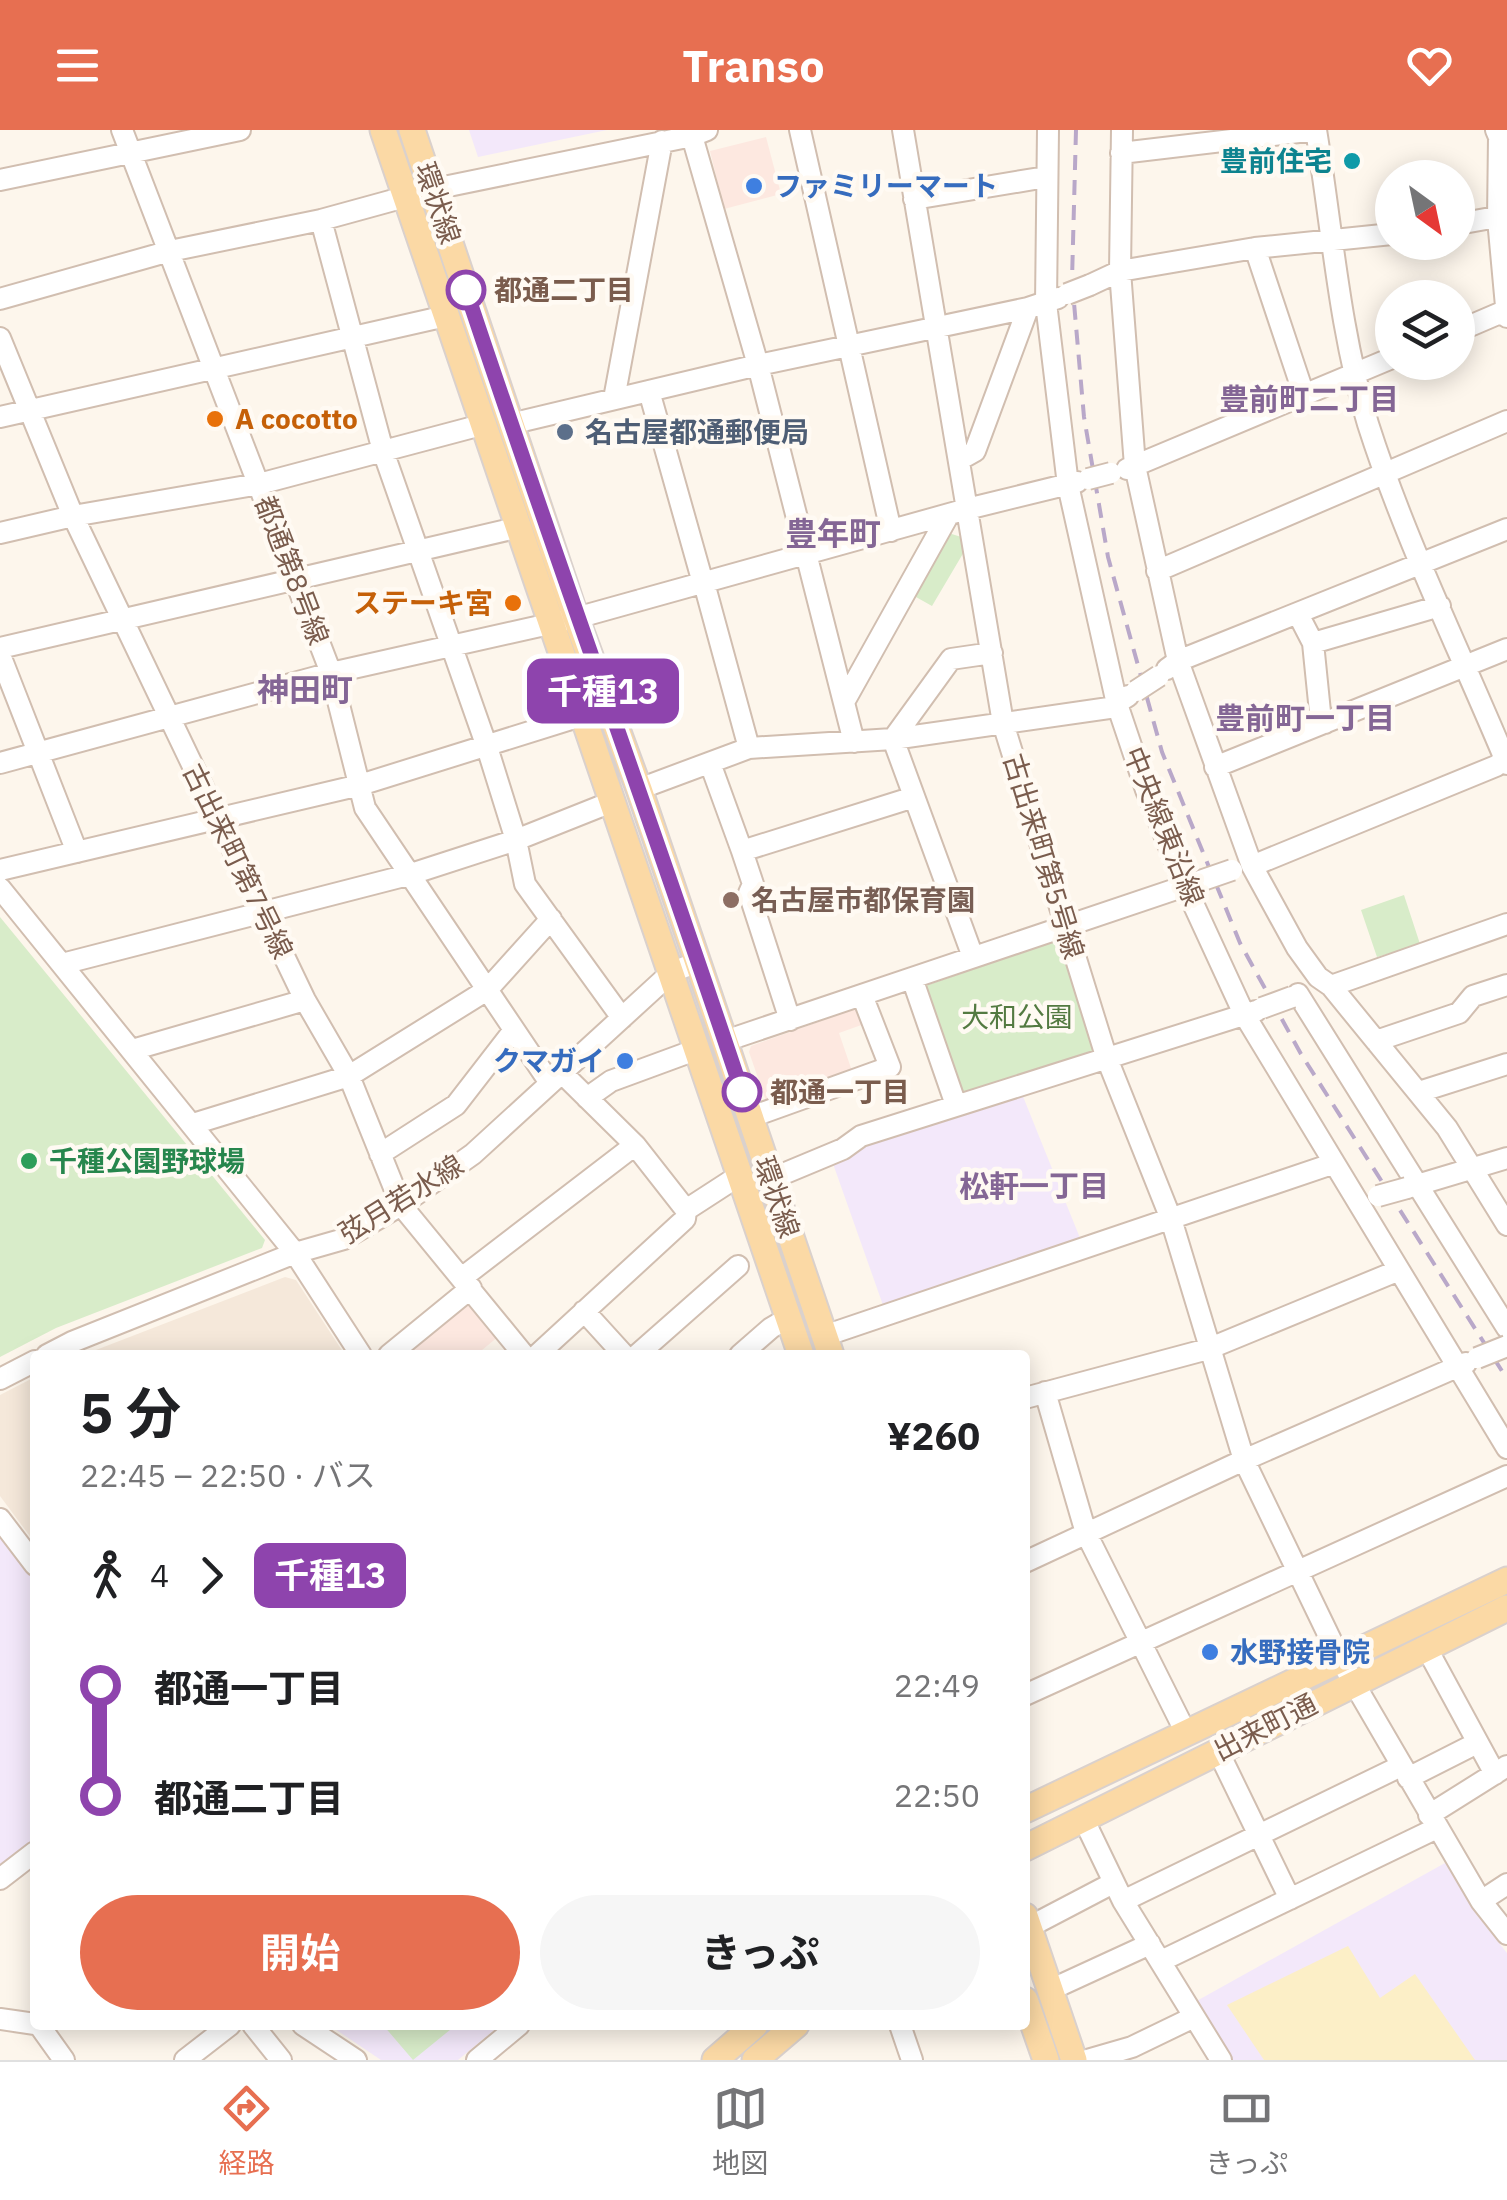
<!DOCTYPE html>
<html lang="ja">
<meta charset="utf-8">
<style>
:root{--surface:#fff;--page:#f6f6f6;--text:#202124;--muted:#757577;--line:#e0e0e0;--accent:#e76f51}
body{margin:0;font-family:"IBM Plex Sans","Noto Sans JP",sans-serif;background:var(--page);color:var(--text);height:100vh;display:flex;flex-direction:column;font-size:38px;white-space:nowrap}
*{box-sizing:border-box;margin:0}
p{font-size:32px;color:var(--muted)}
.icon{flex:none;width:55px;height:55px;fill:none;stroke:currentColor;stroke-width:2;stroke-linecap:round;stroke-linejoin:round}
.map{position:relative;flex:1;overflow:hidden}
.drawer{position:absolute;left:30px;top:1220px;width:1000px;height:680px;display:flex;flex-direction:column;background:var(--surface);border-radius:10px;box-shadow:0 5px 25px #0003}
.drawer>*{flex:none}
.badge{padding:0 20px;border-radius:15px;font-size:35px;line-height:65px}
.needle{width:65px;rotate:147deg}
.fabs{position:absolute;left:1375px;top:30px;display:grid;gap:20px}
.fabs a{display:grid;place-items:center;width:100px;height:100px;border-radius:50%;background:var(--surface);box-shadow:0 5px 25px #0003;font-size:50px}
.map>.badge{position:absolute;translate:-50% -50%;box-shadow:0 0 0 5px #fff}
.legs{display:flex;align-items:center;gap:15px;height:110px;padding:0 50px;font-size:32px}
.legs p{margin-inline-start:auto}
.head{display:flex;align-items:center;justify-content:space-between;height:170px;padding:0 50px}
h1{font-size:55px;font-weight:700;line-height:75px}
.action{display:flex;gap:20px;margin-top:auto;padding:20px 50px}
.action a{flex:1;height:115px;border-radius:60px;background:var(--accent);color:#fff;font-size:40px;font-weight:700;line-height:115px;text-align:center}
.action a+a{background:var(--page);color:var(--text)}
ul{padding:0 50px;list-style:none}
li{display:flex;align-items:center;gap:35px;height:110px;font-size:38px}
li i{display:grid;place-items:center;width:15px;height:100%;margin:0 12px;background:currentColor}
li i::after{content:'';width:25px;height:25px;margin:-12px;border:8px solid;border-radius:50%;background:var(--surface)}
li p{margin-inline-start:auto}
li:first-child i{background:linear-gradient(#0000 50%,currentColor 0)}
li:last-child i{background:linear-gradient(currentColor 50%,#0000 0)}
header{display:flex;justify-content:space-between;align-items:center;height:130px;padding:0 50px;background:var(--accent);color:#fff;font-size:45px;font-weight:700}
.dock{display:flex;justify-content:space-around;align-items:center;height:140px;border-top:2px solid var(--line);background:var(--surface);font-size:28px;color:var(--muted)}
.dock a{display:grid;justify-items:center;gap:5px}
.dock .active{color:var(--accent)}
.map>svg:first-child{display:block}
.residential{fill:#f5e8da}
.commercial{fill:#fde8e0}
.education{fill:#f3e8fa}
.green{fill:#d8ecc9}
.sand{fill:#fcefc7}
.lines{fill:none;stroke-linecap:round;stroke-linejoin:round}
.minor-casing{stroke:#d1beb0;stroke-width:24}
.major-casing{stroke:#dad1cd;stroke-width:29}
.minor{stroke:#fff;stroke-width:20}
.major{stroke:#fbd9a5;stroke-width:25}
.rail{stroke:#b9a8c9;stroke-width:4;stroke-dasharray:15 10;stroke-linecap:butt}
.minor-bridge-casing{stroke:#d1beb0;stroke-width:24;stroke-linecap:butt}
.minor-bridge{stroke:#fff;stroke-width:20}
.line-1-casing{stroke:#fff;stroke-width:22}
.line-1{stroke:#8e44ad;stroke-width:15}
.culture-dot{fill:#0f9aa8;stroke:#fffaf3;stroke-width:4}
.shop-dot{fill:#3f7fe0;stroke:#fffaf3;stroke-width:4}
.stop-1-dot{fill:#fff;stroke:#8e44ad;stroke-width:5}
.food-dot{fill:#e8710a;stroke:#fffaf3;stroke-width:4}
.service-dot{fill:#5c6f8a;stroke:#fffaf3;stroke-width:4}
.education-dot{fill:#8d6e63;stroke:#fffaf3;stroke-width:4}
.leisure-dot{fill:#2e9e5b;stroke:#fffaf3;stroke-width:4}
.labels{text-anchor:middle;stroke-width:9;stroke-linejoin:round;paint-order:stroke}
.culture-label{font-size:28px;font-weight:bold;fill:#0d838f;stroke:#fffaf3;text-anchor:end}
.shop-label{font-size:28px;font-weight:bold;fill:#366cbe;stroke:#fffaf3;text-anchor:start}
.street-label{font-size:28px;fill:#7a5c4d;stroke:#fffaf3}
.stop-label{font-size:28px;font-weight:bold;fill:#7a5c4d;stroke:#fffaf3;text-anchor:start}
.food-label{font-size:28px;font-weight:bold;fill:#c56008;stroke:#fffaf3;text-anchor:start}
.service-label{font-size:28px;font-weight:bold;fill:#4e5e75;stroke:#fffaf3;text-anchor:start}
.education-label{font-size:28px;font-weight:bold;fill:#785e54;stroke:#fffaf3;text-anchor:start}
.park-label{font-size:28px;fill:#537a41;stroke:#fffaf3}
.leisure-label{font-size:28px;font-weight:bold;fill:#27864d;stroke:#fffaf3;text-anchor:start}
.neighbourhood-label{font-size:30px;font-weight:bold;fill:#846695;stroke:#fffaf3}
.quarter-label{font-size:32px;font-weight:bold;fill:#846695;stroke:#fffaf3}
</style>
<header><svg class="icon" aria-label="menu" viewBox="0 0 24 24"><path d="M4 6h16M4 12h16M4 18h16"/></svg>Transo<svg class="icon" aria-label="heart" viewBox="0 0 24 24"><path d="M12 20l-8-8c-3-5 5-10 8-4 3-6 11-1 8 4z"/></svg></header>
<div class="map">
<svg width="1507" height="1930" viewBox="0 0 1507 1930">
<rect width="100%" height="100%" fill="#fdf6ec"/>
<path class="residential" d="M 285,1147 L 296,1150 L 345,1225 L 83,1225 Z
M 35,1247 L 35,1413 L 0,1366 L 0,1265 Z"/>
<path class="commercial" d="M 766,7 L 781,64 L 724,79 L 710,21 Z
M 857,878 L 867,893 L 839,903 L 853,944 L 767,974 L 749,922 L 751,916 Z
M 470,1171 L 499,1206 L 476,1225 L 397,1225 Z"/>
<path class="education" d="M 469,0 L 607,0 L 478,27 Z
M 1020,959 L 1080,1108 L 884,1178 L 831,1028 Z
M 0,1405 L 35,1452 L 35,1712 L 0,1738 Z
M 1445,1733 L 1476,1784 L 1507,1823 L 1507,1930 L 1229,1930 L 1193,1873 Z
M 329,1895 L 500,1895 L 458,1930 L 381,1930 Z"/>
<path class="green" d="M 942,401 L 971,410 L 932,476 L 907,462 Z
M 1404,765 L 1420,814 L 1377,827 L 1361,780 Z
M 0,787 L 265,1110 L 262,1118 L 56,1198 L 0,1227 Z
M 1055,811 L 1062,814 L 1095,924 L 963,969 L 921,861 L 925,856 Z
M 383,1895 L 456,1895 L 413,1930 Z"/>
<path class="sand" d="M 1348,1816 L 1380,1868 L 1415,1844 L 1475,1930 L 1264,1930 L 1227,1875 Z"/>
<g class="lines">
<g class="minor-casing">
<path id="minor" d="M 122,0 L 331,543 L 365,678 L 550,953
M 800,0 L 891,401
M 903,0 L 1003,593 L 1106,926 L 1171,1089 L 1244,1330 L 1341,1531 L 1481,1771 L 1507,1804
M 1048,0 L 1046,173 L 1068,355 L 1117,574 L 1146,660 L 1185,756 L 1244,884 L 1507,1318
M 1122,0 L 1120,141 L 1135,336 L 1178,531 L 1252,736 L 1297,818 L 1318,847 L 1331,856 L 1447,998 L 1507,1095
M 1316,0 C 1332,97 1339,199 1368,294 C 1405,410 1460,521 1507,634
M 1496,0 L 1499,7 L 1498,89 L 1507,187
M 692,6 L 758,235 L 854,612
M 1121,23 L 1316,0
M 0,50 L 240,0
M 914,69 L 1046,47
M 321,90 L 383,321 L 487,617 L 516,710 L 525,754 L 622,888
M 1458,94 L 1507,85
M 1255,118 L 1304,265
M 1090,155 L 1120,141 L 1255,118 L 1392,104
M 0,169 L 170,121 L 321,90 L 434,59 L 692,6 L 707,0
M 1458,201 L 1507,180
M 0,208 L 73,386 L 305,870 L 349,946 L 401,1075 L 524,1225
M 649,261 L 703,453
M 614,269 L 662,11
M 0,287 L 446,186
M 510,294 L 758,235 L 1028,178 L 1058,168
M 959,330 L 975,321 L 1028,178
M 1127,339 L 1392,228
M 0,403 L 73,386 L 259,354 L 485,294
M 1157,441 L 1507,291
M 704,453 L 749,618
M 1298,484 L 1313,513 L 1320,582 L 1325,593
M 1313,513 L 1440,476
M 0,518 L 520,397
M 0,525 L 77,722
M 1167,539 L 1178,531 L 1507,399
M 844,572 L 949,384
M 0,633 L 331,543 L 576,488 L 967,379 L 1077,352
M 710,633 L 742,721 L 914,667
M 1215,637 L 1507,519
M 639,659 L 749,618 L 893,609 L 1109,578 L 1128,566
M 742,721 L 753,754 L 749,763 L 790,890
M 1252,736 L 1496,636 L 1507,628
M 0,740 L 360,655 L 584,585
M 0,758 L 295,1123 L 361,1225
M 973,827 L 893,609 L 951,529 L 992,523
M 62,834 L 408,745 L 516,710 L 614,671
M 912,848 L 956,975
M 1331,856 L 1507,794
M 1298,864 L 1507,1198
M 725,911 L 1197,752
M 1376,911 L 1459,883 L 1473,866 L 1507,855
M 132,920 L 305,870
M 1419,962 L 1507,934
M 587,968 L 611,951 L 698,919
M 751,987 L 890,937 L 862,865
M 193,994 L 349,946 L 487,860 L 551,789
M 380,1024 L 456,975 L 514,900
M 771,1049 L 843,1019 L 861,1006 L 1256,881
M 1407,1058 L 1507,1028
M 686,1080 L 740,1045
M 463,1147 L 635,1015
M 584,1181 L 624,1225
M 824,1206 L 1332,1034
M 47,1225 L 72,1212 L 295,1123 L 344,1109 L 401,1075 L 473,1024 L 672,842 L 698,832
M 389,1225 L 471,1158
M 537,1225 L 685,1089 L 686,1080 L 635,1015 L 562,943
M 637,1225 L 738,1136
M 740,1225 L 771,1198 L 788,1188
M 0,1249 L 35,1231
M 1045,1262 L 1086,1403 L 1186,1603
M 1025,1268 L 1208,1219 L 1397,1141
M 0,1389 L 35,1435
M 1025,1432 L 1244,1330 L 1466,1233
M 1426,1517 L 1495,1644
M 1025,1565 L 1507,1346
M 1218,1621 L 1290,1769
M 1408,1648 L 1477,1613
M 1429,1685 L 1507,1636
M 1083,1688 L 1123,1771 L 1221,1930
M 0,1749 L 35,1722
M 1123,1771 L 1401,1636
M 1481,1771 L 1507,1754
M 1029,1797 L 1113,1753
M 1161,1831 L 1437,1698
M 1050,1860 L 1150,1814
M 0,1889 L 35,1894
M 39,1895 L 64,1930
M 253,1895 L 281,1930
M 303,1895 L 356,1930
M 900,1895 L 912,1930
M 185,1930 L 230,1895
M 477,1930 L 519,1895
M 1087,1930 L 1132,1917 L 1194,1887"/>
</g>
<g class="major-casing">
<path id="major" d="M 383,0 L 801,1225
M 412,0 L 576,488 L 639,659 L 831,1225
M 1025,1680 L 1507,1450
M 1025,1718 L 1507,1478
M 1025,1786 L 1074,1930
M 1025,1870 L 1046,1930
M 715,1930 L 755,1895
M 755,1930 L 796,1895"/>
</g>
<use href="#minor" class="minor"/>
<use href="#major" class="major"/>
<path class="rail" d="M 1076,0 L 1072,150 L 1084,287 L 1108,427 L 1162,622 L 1240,813 L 1301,924 L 1507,1249"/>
<g class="minor-bridge-casing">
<path id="minor-bridge" d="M 1067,164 L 1090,155
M 1088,349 L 1111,343
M 1136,561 L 1159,546
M 1200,751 L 1232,740
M 1262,878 L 1292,867
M 1378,1066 L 1407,1058
M 1477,1228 L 1507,1216"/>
</g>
<use href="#minor-bridge" class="minor-bridge"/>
</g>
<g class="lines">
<g class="line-1-casing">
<path id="line-1" d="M 466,160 C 555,428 653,694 742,962"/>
</g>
<use href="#line-1" class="line-1"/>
</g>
<circle class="culture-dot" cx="1352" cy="31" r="10"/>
<g class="shop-dot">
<circle cx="754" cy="56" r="10"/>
<circle cx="625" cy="931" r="10"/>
<circle cx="1210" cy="1522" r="10"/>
</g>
<g class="stop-1-dot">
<circle cx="466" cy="160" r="18"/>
<circle cx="742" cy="962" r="18"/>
</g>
<g class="food-dot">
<circle cx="215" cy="289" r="10"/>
<circle cx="513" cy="473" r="10"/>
</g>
<circle class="service-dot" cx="565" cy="302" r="10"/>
<circle class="education-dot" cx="731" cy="770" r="10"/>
<circle class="leisure-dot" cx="29" cy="1031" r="10"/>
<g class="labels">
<g class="culture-label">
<text x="1332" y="41">豊前住宅</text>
</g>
<g class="shop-label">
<text x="774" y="66">ファミリーマート</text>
<text x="605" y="941" text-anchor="end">クマガイ</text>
<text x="1230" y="1532">水野接骨院</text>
</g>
<g class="street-label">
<text transform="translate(438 73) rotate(71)" y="10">環状線</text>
<text transform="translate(292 440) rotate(69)" y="10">都通第8号線</text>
<text transform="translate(1164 696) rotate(68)" y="10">中央線東沿線</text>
<text transform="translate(1044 726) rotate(73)" y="10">古出来町第5号線</text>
<text transform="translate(238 731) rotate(64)" y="10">古出来町第7号線</text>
<text transform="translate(777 1067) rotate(71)" y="10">環状線</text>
<text transform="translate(401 1069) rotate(-32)" y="10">弦月若水線</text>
<text transform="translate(1265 1597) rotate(-27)" y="10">出来町通</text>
</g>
<g class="stop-label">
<text x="494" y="170">都通二丁目</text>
<text x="770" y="972">都通一丁目</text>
</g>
<g class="food-label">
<text x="235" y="299">A cocotto</text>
<text x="493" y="483" text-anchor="end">ステーキ宮</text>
</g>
<g class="service-label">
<text x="585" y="312">名古屋都通郵便局</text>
</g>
<g class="education-label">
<text x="751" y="780">名古屋市都保育園</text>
</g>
<g class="park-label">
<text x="1017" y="897">大和公園</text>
</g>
<g class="leisure-label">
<text x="49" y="1041">千種公園野球場</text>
</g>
<g class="neighbourhood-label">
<text x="1309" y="280">豊前町二丁目</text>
<text x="1305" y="599">豊前町一丁目</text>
<text x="1034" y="1067">松軒一丁目</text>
</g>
<g class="quarter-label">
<text x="833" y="415">豊年町</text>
<text x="305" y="571">神田町</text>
</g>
</g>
</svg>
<div class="fabs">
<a><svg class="needle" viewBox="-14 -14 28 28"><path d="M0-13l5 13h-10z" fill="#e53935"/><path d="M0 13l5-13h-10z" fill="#757577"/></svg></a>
<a><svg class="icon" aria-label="layers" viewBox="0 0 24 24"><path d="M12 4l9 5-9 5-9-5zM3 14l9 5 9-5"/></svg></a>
</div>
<b class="badge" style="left:603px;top:561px;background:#8e44ad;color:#fff">千種13</b>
<section class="drawer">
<div class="head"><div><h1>5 分</h1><p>22:45 – 22:50 · バス</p></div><b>¥260</b></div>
<div class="legs"><svg class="icon" aria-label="walk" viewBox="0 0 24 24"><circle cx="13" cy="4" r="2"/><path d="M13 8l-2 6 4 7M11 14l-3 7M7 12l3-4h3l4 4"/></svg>4<svg class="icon" aria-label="forward" viewBox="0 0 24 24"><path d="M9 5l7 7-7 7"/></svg><b class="badge" style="background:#8e44ad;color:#fff">千種13</b></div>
<ul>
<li><i style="color:#8e44ad"></i><b>都通一丁目</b><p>22:49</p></li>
<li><i style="color:#8e44ad"></i><b>都通二丁目</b><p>22:50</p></li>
</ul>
<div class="action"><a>開始</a><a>きっぷ</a></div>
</section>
</div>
<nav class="dock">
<a class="active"><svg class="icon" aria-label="directions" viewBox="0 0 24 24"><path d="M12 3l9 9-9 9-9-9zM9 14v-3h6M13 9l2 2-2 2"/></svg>経路</a>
<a><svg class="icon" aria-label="map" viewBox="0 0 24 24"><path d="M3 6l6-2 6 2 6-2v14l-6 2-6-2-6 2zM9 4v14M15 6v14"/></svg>地図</a>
<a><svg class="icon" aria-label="tickets" viewBox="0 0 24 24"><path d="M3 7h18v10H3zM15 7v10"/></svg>きっぷ</a>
</nav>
